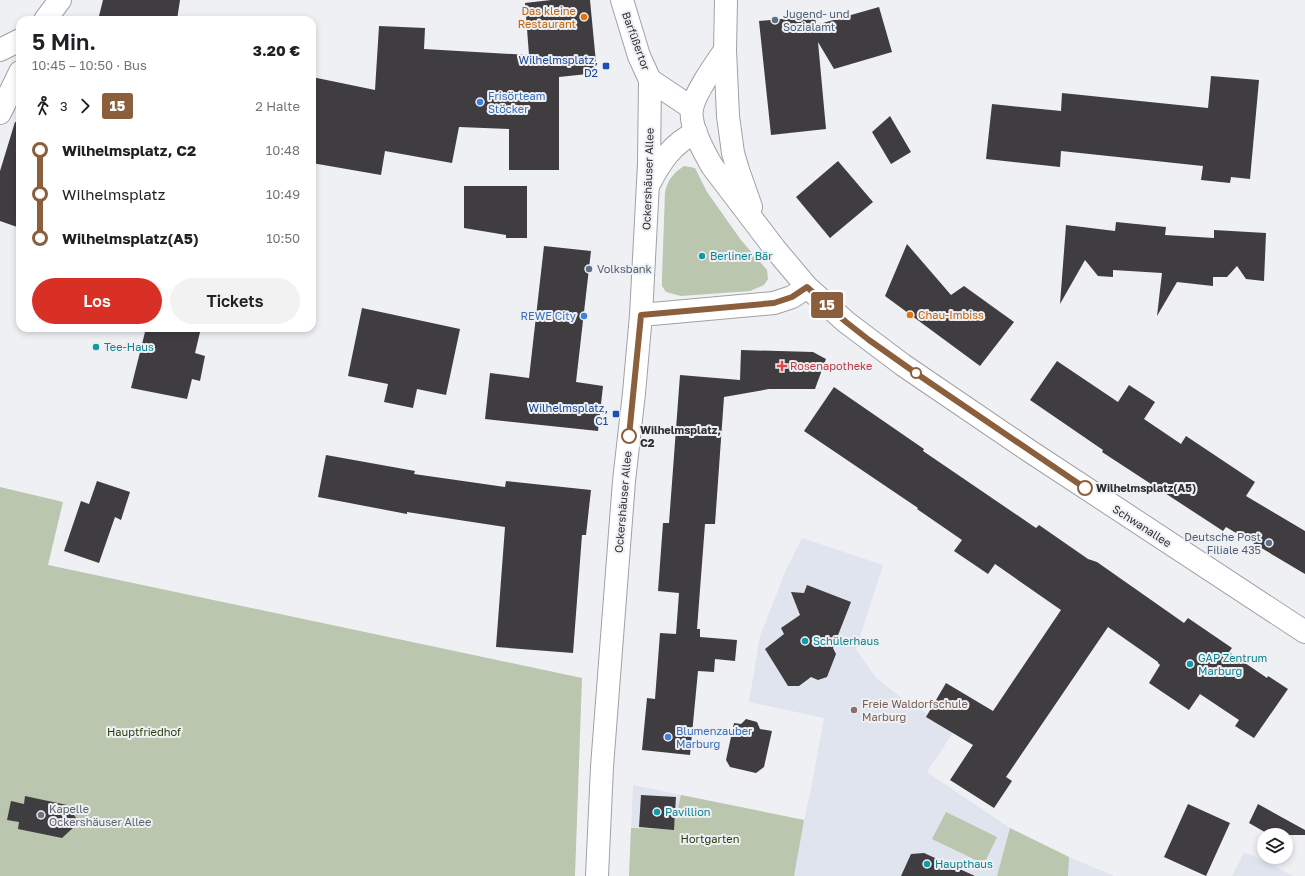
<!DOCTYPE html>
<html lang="de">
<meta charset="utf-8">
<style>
:root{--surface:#fff;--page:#f2f2f2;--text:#202124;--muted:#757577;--accent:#d93025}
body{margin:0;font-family:"Golos Text",sans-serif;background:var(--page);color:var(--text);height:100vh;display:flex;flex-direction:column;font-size:15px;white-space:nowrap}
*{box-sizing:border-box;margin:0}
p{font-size:13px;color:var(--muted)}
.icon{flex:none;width:22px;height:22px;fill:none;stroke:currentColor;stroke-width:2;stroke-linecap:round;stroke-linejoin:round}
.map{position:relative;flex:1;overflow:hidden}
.details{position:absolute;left:16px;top:16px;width:300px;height:316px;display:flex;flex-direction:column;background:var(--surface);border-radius:12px;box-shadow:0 2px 6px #0003}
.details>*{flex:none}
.badge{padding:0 8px;border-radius:3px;font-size:14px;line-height:26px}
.buttons{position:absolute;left:1257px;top:828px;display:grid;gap:8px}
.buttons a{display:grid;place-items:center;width:36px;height:36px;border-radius:50%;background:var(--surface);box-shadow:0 2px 6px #0003;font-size:20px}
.map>.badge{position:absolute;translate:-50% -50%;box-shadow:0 0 0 2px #fff}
.legs{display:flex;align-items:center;gap:6px;height:44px;padding:0 16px;font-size:13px}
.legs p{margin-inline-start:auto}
.head{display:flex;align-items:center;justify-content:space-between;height:68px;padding:0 16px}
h1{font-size:22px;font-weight:600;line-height:30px}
.cta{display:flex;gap:8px;margin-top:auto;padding:8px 16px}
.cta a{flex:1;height:46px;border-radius:24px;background:var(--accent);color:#fff;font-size:16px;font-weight:600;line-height:46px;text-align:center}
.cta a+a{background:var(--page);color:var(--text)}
ul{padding:0 16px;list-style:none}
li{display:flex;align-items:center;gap:14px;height:44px;font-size:15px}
li i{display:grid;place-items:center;width:6px;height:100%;margin:0 5px;background:currentColor}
li i::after{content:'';width:10px;height:10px;margin:-5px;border:3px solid;border-radius:50%;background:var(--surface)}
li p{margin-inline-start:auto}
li:first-child i{background:linear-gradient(#0000 50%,currentColor 0)}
li:last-child i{background:linear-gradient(currentColor 50%,#0000 0)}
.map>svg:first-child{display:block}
.built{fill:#dfe4ef}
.green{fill:#bac6ae}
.building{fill:#403d40}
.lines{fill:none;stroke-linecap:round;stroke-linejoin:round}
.street-casing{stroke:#9fa1a5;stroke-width:24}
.secondary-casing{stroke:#9fa1a5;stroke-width:24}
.street{stroke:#fff;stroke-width:22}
.secondary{stroke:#fff;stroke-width:22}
.line-1-casing{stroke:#fff;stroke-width:9}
.line-1{stroke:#8b5e3c;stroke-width:6}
.food-dot{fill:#e8710a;stroke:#eff0f4;stroke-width:1.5}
.service-dot{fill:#5c6f8a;stroke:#eff0f4;stroke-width:1.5}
.transit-dot{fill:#1a4fb4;stroke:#eff0f4;stroke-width:1.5}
.shop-dot{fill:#3f7fe0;stroke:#eff0f4;stroke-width:1.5}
.culture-dot{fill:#0f9aa8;stroke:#eff0f4;stroke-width:1.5}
.health-dot{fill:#e0444e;stroke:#eff0f4;stroke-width:1.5}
.stop-1-dot{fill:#fff;stroke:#8b5e3c;stroke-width:2}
.education-dot{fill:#8d6e63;stroke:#eff0f4;stroke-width:1.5}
.worship-dot{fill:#6b7280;stroke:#eff0f4;stroke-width:1.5}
.labels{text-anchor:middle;stroke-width:4;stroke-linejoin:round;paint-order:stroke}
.food-label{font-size:11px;fill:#c56008;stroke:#eff0f4;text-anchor:end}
.service-label{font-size:11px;fill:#4e5e75;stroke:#eff0f4;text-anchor:start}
.street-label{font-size:11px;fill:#2e2f30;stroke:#eff0f4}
.transit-label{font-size:11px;fill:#164399;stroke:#eff0f4;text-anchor:end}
.shop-label{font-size:11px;fill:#366cbe;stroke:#eff0f4;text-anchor:start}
.culture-label{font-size:11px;fill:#0d838f;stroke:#eff0f4;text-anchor:start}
.health-label{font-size:11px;fill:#be3a42;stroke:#eff0f4;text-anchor:start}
.stop-label{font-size:11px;font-weight:bold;fill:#2e2f30;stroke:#eff0f4;text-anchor:start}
.education-label{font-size:11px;fill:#785e54;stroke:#eff0f4;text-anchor:start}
.park-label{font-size:11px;fill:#2b3f0e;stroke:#eff0f4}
.worship-label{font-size:11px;fill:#5b616d;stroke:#eff0f4;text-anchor:start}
</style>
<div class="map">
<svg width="1305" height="876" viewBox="0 0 1305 876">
<rect width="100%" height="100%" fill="#eff0f4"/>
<path class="built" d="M 802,538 L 883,565 L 856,649 L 877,679 L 906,701 L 955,730 L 927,772 L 1010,828 L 1069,857 L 1114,876 L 629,876 L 633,785 L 804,820 L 812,784 L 824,718 L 749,702 L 760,636 L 786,570 Z
M 1244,853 L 1254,856 L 1293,876 L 1232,876 Z"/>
<path class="green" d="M 684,166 L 695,168 L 707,192 L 741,240 L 767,270 L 768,279 L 764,285 L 750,291 L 681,296 L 666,292 L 662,286 L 662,279 L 665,192 C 668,180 673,173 684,166 Z
M 0,487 L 63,502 L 48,565 L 582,678 L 575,876 L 0,876 Z
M 681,795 L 804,820 L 794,876 L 629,876 L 631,828 L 673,829 Z
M 946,812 L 997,837 L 984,864 L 932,839 Z
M 1010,828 L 1069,857 L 1068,876 L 997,876 Z"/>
<path class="building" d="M 103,0 L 180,0 L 177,20 L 98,20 Z
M 551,0 L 590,0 L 597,73 L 559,77 L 559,170 L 509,170 L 509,129 L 459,127 L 452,163 L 385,151 L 381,175 L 312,163 L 312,77 L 375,90 L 379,26 L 425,28 L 424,49 L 529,55 L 525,3 Z
M 879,7 L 892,52 L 834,69 L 818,42 L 826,129 L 771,135 L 759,21 L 815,16 L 816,25 Z
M 1211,76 L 1259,80 L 1250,179 L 1231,177 L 1230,183 L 1201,180 L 1203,166 L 1061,151 L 1060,167 L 986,159 L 992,104 L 1061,111 L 1062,93 L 1208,108 Z
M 890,116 L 911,152 L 891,164 L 872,132 Z
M 15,122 L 20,123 L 20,228 L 0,221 L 0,171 Z
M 838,161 L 873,202 L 830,238 L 796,197 Z
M 464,186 L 527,186 L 527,238 L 506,238 L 506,235 L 464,228 Z
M 1116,222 L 1166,227 L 1165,235 L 1214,238 L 1214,230 L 1266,233 L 1264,281 L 1246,279 L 1237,266 L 1227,277 L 1213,277 L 1213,286 L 1177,282 L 1157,316 L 1162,273 L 1113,270 L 1113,277 L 1098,276 L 1085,260 L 1060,304 L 1066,225 L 1115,231 Z
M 907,244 L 951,295 L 964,286 L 1014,322 L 980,366 L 885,296 Z
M 544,246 L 591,251 L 576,382 L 603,386 L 598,431 L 485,419 L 490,373 L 529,378 Z
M 362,308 L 460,329 L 446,395 L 417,389 L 413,408 L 384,402 L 388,384 L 348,376 Z
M 146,328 L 201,328 L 195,353 L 205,356 L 200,381 L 192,379 L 187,399 L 131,388 Z
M 741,350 L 813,352 L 826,359 L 815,389 L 769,389 L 724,397 L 715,524 L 705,524 L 697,629 L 700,629 L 700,637 L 737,640 L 735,661 L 715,659 L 714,672 L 698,671 L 690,755 L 642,750 L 647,698 L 655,699 L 660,633 L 676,634 L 679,593 L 658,591 L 663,523 L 669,523 L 680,375 L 740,380 Z
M 1057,361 L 1118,402 L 1129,385 L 1155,402 L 1144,419 L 1181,444 L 1186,436 L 1255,482 L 1246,496 L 1305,531 L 1305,574 L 1226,527 L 1223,531 L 1102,452 L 1103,450 L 1030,400 Z
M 834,387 L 924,449 L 923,451 L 1036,528 L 1039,525 L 1088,559 L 1097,562 L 1184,623 L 1188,618 L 1232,648 L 1229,652 L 1267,678 L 1268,676 L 1288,689 L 1254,738 L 1235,726 L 1239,720 L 1200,694 L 1189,710 L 1149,683 L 1160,665 L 1158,663 L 1158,662 L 1108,627 L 1006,777 L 1012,781 L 994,808 L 950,780 L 973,745 L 926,717 L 946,683 L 993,711 L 1061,610 L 995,564 L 988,574 L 954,551 L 962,540 L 917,509 L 918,508 L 804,431 Z
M 326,455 L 415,471 L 414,474 L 505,487 L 506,481 L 591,490 L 586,535 L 582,535 L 573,653 L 496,647 L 505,527 L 407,512 L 407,514 L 318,497 Z
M 97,481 L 130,492 L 121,520 L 115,517 L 99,563 L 64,551 L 81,501 L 89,504 Z
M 807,585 L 851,602 L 833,648 L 836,654 L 827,677 L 818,680 L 811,677 L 799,686 L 788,686 L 765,649 L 784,634 L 781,628 L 800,615 L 791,592 L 804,593 Z
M 746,719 L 757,722 L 760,729 L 772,731 L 764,767 L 756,773 L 730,767 L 726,760 L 734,723 L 741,724 Z
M 641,795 L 676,797 L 674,830 L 639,827 Z
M 25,796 L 67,805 L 76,818 L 75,826 L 62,838 L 18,829 L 19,822 L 7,820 L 11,801 L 24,804 Z
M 1188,804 L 1230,823 L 1206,876 L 1164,857 Z
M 1258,804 L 1305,830 L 1305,835 L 1270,835 L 1249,823 Z
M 924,853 L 975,876 L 901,876 L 911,854 Z"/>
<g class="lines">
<g class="street-casing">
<path id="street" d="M 0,113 L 20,72"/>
</g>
<g class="secondary-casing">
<path id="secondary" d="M 622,0 L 639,56 L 650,80 L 692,108
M 726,0 L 725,50 L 728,116 L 733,153 L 738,170 L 751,207
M 45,20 L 60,0
M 0,50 L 20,40
M 725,50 C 716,63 694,94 692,109 C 689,126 704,152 712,166 L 775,249 L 807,287 L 846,322 L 903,365 L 1028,450 L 1305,632
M 649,184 C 661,161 672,144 696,132
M 641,315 L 774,303 L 792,297 L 807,287
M 597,876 L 602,767 L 624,481 L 634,393 L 641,315 L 649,164 L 650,80"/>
</g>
<use href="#street" class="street"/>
<use href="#secondary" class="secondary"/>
</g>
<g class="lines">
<g class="line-1-casing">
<path id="line-1" d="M 629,436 L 641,315 L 774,303 L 792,297 L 807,287 L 846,322 L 869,340 L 920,376 L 1085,488"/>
</g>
<use href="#line-1" class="line-1"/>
</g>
<g class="food-dot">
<circle cx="584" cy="17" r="4"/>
<circle cx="910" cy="315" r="4"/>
</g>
<g class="service-dot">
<circle cx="775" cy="20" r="4"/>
<circle cx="589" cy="269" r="4"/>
<circle cx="1269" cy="543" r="4"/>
</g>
<g class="transit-dot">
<rect x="602" y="62" width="8" height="8" rx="2"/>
<rect x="612" y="410" width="8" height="8" rx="2"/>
</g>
<g class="shop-dot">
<circle cx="480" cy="102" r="4"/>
<circle cx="584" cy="316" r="4"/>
<circle cx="668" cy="737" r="4"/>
</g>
<g class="culture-dot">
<circle cx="702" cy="256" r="4"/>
<circle cx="96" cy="347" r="4"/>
<circle cx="805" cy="641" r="4"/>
<circle cx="1190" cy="664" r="4"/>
<circle cx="657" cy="812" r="4"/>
<circle cx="927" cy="864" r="4"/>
</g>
<path class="health-dot" d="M780 360h4v4h4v4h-4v4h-4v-4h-4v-4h4z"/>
<g class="stop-1-dot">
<circle cx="916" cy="373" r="5"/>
<circle cx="629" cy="436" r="7"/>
<circle cx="1085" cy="488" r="7"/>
</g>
<circle class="education-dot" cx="854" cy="710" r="4"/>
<circle class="worship-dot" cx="41" cy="815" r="4"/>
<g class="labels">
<g class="food-label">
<text x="576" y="15">Das kleine<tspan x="576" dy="13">Restaurant</tspan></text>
<text x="918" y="319" text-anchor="start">Chau-Imbiss</text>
</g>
<g class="service-label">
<text x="783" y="18">Jugend- und<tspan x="783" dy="13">Sozialamt</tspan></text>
<text x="597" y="273">Volksbank</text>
<text x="1261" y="541" text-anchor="end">Deutsche Post<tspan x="1261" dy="13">Filiale 435</tspan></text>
</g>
<g class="street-label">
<text transform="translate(636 41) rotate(70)" y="4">Barfüßertor</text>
<text transform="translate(648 179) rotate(-88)" y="4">Ockershäuser Allee</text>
<text transform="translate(623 502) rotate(-85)" y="4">Ockershäuser Allee</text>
<text transform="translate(1142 526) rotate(33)" y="4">Schwanallee</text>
</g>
<g class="transit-label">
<text x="598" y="64">Wilhelmsplatz,<tspan x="598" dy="13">D2</tspan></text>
<text x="608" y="412">Wilhelmsplatz,<tspan x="608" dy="13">C1</tspan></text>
</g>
<g class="shop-label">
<text x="488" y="100">Frisörteam<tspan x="488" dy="13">Stöcker</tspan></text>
<text x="576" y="320" text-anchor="end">REWE City</text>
<text x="676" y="735">Blumenzauber<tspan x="676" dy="13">Marburg</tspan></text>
</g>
<g class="culture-label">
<text x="710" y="260">Berliner Bär</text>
<text x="104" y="351">Tee-Haus</text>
<text x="813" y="645">Schülerhaus</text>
<text x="1198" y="662">GAP Zentrum<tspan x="1198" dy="13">Marburg</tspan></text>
<text x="665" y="816">Pavillion</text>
<text x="935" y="868">Haupthaus</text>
</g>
<g class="health-label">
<text x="790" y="370">Rosenapotheke</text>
</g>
<g class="stop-label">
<text x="640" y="434">Wilhelmsplatz,<tspan x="640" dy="13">C2</tspan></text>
<text x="1096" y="492">Wilhelmsplatz(A5)</text>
</g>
<g class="education-label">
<text x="862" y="708">Freie Waldorfschule<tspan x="862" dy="13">Marburg</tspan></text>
</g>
<g class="park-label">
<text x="144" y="736">Hauptfriedhof</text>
<text x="710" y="843">Hortgarten</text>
</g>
<g class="worship-label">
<text x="49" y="813">Kapelle<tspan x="49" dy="13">Ockershäuser Allee</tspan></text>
</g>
</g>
</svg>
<div class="buttons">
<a><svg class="icon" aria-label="layers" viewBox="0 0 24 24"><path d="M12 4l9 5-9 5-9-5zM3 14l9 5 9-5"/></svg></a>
</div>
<b class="badge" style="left:827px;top:305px;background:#8b5e3c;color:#fff">15</b>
<section class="details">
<div class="head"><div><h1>5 Min.</h1><p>10:45 – 10:50 · Bus</p></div><b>3.20 €</b></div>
<div class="legs"><svg class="icon" aria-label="walk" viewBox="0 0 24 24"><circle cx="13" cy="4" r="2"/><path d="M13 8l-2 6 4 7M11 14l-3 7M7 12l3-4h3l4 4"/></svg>3<svg class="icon" aria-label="forward" viewBox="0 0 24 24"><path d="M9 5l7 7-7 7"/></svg><b class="badge" style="background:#8b5e3c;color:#fff">15</b><p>2 Halte</p></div>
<ul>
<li><i style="color:#8b5e3c"></i><b>Wilhelmsplatz, C2</b><p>10:48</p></li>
<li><i style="color:#8b5e3c"></i><span>Wilhelmsplatz</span><p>10:49</p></li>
<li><i style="color:#8b5e3c"></i><b>Wilhelmsplatz(A5)</b><p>10:50</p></li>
</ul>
<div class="cta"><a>Los</a><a>Tickets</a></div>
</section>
</div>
